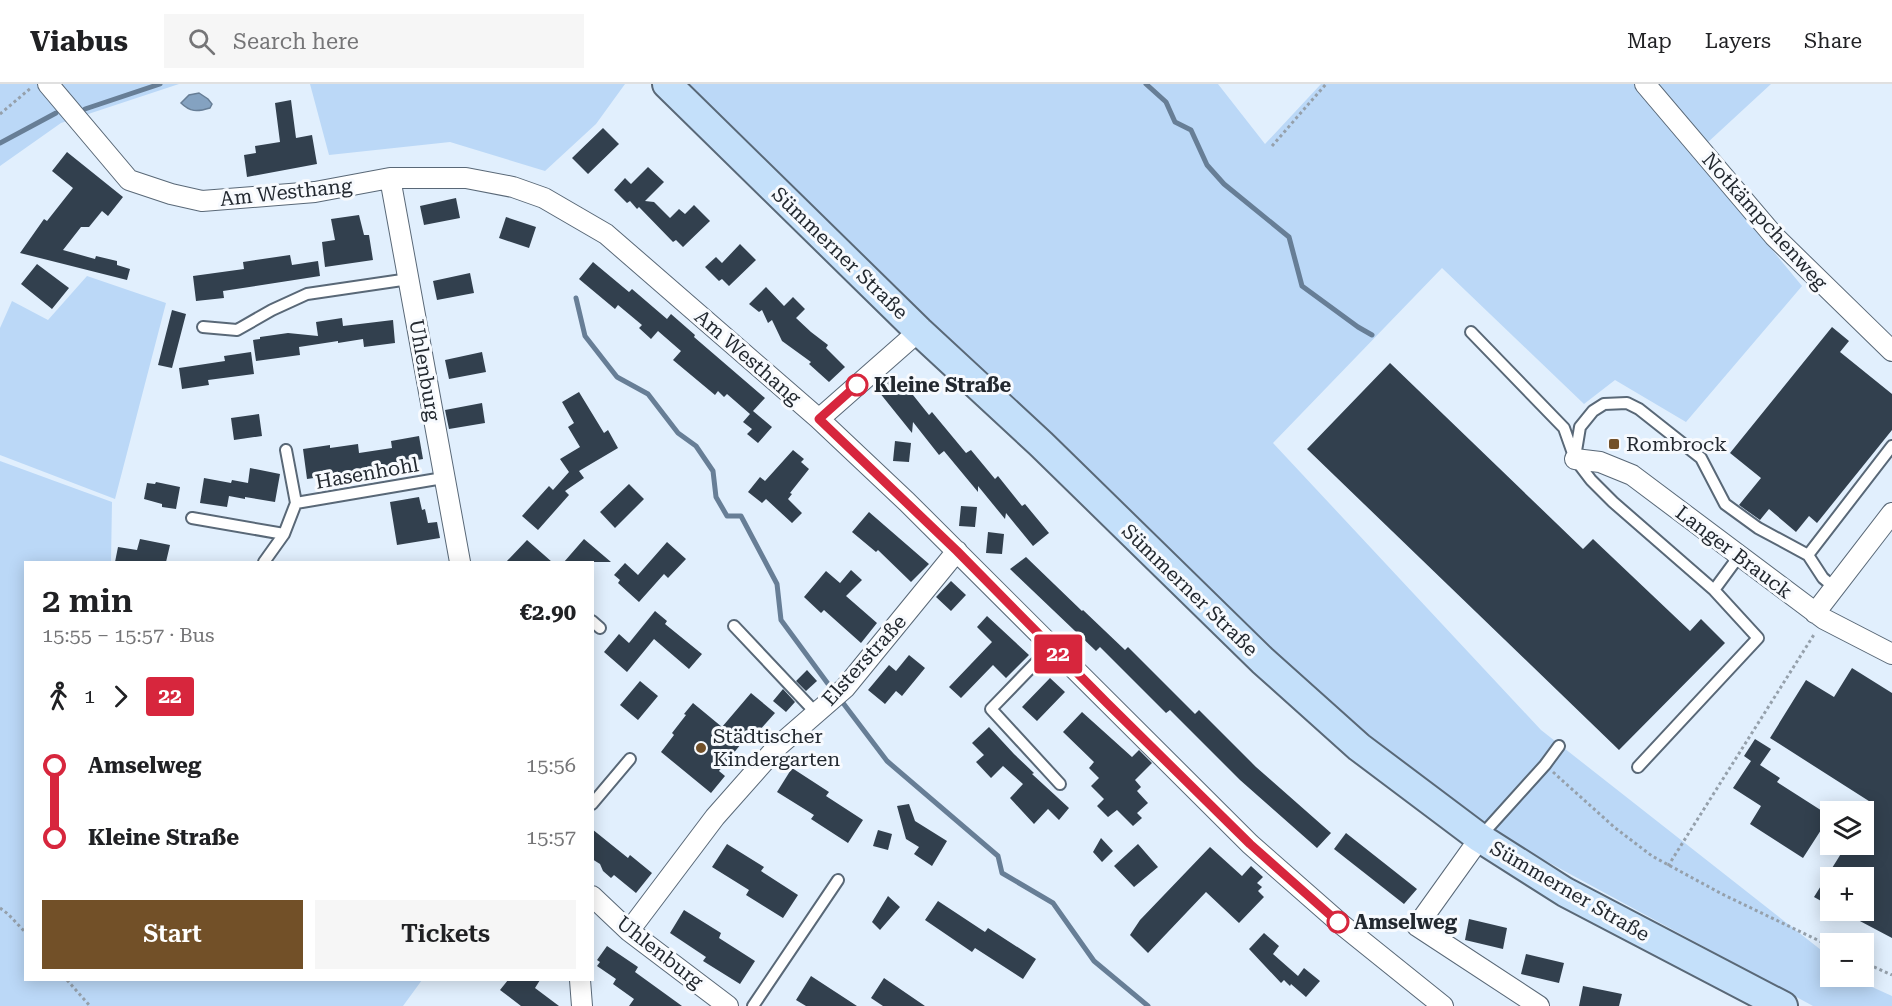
<!DOCTYPE html>
<meta charset="utf-8">
<style>
:root{--surface:#fff;--page:#f6f6f6;--text:#202124;--muted:#757577;--line:#e0e0e0;--accent:#725028}
body{margin:0;font-family:"Roboto Serif",serif;background:var(--page);color:var(--text);height:100vh;display:flex;flex-direction:column;font-size:22px;white-space:nowrap}
*{box-sizing:border-box;margin:0}
p{font-size:20px;color:var(--muted)}
.icon{flex:none;width:33px;height:33px;fill:none;stroke:currentColor;stroke-width:2;stroke-linecap:round;stroke-linejoin:round}
.map{position:relative;flex:1;overflow:hidden}
.details{position:absolute;left:24px;top:477px;width:570px;height:420px;display:flex;flex-direction:column;background:var(--surface);border-radius:0px;box-shadow:0 3px 15px #0003}
.details>*{flex:none}
.badge{padding:0 12px;border-radius:4px;font-size:21px;line-height:39px}
.controls{position:absolute;left:1820px;top:717px;display:grid;gap:12px}
.controls a{display:grid;place-items:center;width:54px;height:54px;border-radius:0px;background:var(--surface);box-shadow:0 3px 15px #0003;font-size:30px}
.map>.badge{position:absolute;translate:-50% -50%;box-shadow:0 0 0 3px #fff}
.legs{display:flex;align-items:center;gap:9px;height:66px;padding:0 18px;font-size:20px}
.legs p{margin-inline-start:auto}
.headline{display:flex;align-items:center;justify-content:space-between;height:102px;padding:0 18px}
h1{font-size:33px;font-weight:600;line-height:45px}
.button{display:flex;gap:12px;margin-top:auto;padding:12px 18px}
.button a{flex:1;height:69px;border-radius:0px;background:var(--accent);color:#fff;font-size:24px;font-weight:600;line-height:69px;text-align:center}
.button a+a{background:var(--page);color:var(--text)}
ul{padding:0 18px;list-style:none}
li{display:flex;align-items:center;gap:21px;height:72px;font-size:22px}
li i{display:grid;place-items:center;width:9px;height:100%;margin:0 8px;background:currentColor}
li i::after{content:'';width:15px;height:15px;margin:-8px;border:4px solid;border-radius:50%;background:var(--surface)}
li p{margin-inline-start:auto}
li:first-child i{background:linear-gradient(#0000 50%,currentColor 0)}
li:last-child i{background:linear-gradient(currentColor 50%,#0000 0)}
header{display:flex;align-items:center;gap:36px;box-sizing:border-box;height:84px;padding:0 30px;background:var(--surface);border-bottom:2px solid var(--line)}
header strong{font-size:28px}
nav{display:flex;gap:33px;margin-inline-start:auto;font-size:21px}
.search{width:420px;height:54px;background:var(--page);display:flex;align-items:center;gap:15px;box-sizing:border-box;padding:0 21px;border-radius:0px;color:var(--muted);font-size:22px}
.map>svg:first-child{display:block}
.green{fill:#bbd8f7}
.water{fill:#84a2c1;stroke:#677e96;stroke-width:1.5}
.lines{fill:none;stroke-linecap:round;stroke-linejoin:round}
.stream{stroke:#677e96;stroke-width:5}
.building{fill:#32404e}
.lane-casing{stroke:#596877;stroke-width:14}
.street-casing{stroke:#596877;stroke-width:22}
.secondary-casing{stroke:#596877;stroke-width:32}
.path{stroke:#95a0ab;stroke-width:3;stroke-dasharray:3 3;stroke-linecap:butt}
.lane{stroke:#fff;stroke-width:10}
.street{stroke:#fff;stroke-width:20}
.secondary{stroke:#c4e0fa;stroke-width:28}
.line-1-casing{stroke:#fff;stroke-width:14}
.line-1{stroke:#d7263d;stroke-width:9}
.stop-1-dot{fill:#fff;stroke:#d7263d;stroke-width:3}
.poi-dot{fill:#725028;stroke:#f7fafe;stroke-width:2}
.labels{text-anchor:middle;stroke-width:6;stroke-linejoin:round;paint-order:stroke}
.street-label{font-size:20px;fill:#232930;stroke:#f7fafe}
.stop-label{font-size:20px;font-weight:bold;fill:#232930;stroke:#f7fafe;text-anchor:start}
.poi-label{font-size:20px;fill:#232930;stroke:#f7fafe;text-anchor:start}
</style>
<header>
<strong>Viabus</strong>
<div class="search"><svg class="icon" aria-label="search" viewBox="0 0 24 24"><circle cx="10" cy="10" r="6"/><path d="M15 15l6 6"/></svg>Search here</div>
<nav><a>Map</a><a>Layers</a><a>Share</a></nav>
</header>
<div class="map">
<svg width="1892" height="922" viewBox="0 0 1892 922">
<rect width="100%" height="100%" fill="#e1effd"/>
<path class="green" d="M 0,0 L 179,0 L 61,39 L 0,82 Z
M 310,0 L 625,0 L 596,40 L 545,87 L 450,58 L 329,71 Z
M 684,0 L 1218,0 L 1265,60 L 1321,0 L 1771,0 L 1694,71 L 1802,202 L 1686,338 L 1615,296 L 1584,320 L 1442,184 L 1273,359 L 1541,646 L 1830,873 L 1830,892 L 1855,893 L 1861,898 L 1892,912 L 1892,922 L 1813,922 L 1487,745 L 1366,658 L 1279,579 Z
M 87,192 L 166,219 L 115,415 L 0,371 L 0,244 L 12,217 L 48,236 Z
M 0,377 L 112,418 L 111,478 L 26,478 L 26,896 L 422,896 L 403,922 L 0,922 Z"/>
<path class="water" d="M 199,9 L 208,15 L 212,20 L 210,24 C 197,28 190,28 181,19 L 189,11 Z"/>
<g class="lines">
<path class="stream" d="M 1146,0 L 1166,18 L 1175,38 L 1191,46 L 1207,81 L 1224,100 L 1289,153 L 1302,202 L 1358,243 L 1372,251
M 85,25 L 160,0
M 0,59 L 56,29
M 576,214 L 585,252 L 617,293 L 648,310 L 678,349 L 696,362 L 713,387 L 716,413 L 727,432 L 741,432 L 777,500 L 781,536 L 834,608
M 840,615 L 887,677 L 998,772 L 1002,789 L 1053,819 L 1094,877 L 1148,922"/>
</g>
<path class="building" d="M 291,16 L 296,54 L 312,51 L 317,80 L 247,93 L 244,71 L 256,69 L 255,62 L 280,58 L 275,19 Z
M 603,44 L 619,60 L 588,90 L 572,74 Z
M 67,68 L 123,113 L 108,132 L 102,127 L 89,143 L 81,143 L 63,166 L 95,175 L 96,172 L 117,177 L 117,181 L 130,185 L 127,196 L 20,169 L 44,135 L 47,137 L 73,104 L 52,87 Z
M 648,83 L 664,98 L 645,117 L 654,118 L 670,134 L 679,125 L 685,130 L 694,121 L 710,137 L 683,163 L 676,156 L 673,158 L 639,123 L 637,125 L 630,117 L 627,119 L 614,106 L 625,94 L 631,100 Z
M 456,114 L 460,134 L 424,141 L 420,122 Z
M 359,131 L 364,151 L 369,151 L 373,176 L 325,183 L 322,158 L 335,156 L 331,135 Z
M 506,133 L 536,143 L 529,164 L 499,154 Z
M 740,160 L 756,176 L 729,202 L 722,195 L 719,197 L 705,183 L 716,173 L 722,179 Z
M 290,171 L 292,181 L 318,177 L 320,192 L 223,207 L 224,214 L 196,217 L 193,192 L 244,185 L 243,178 Z
M 593,178 L 629,208 L 632,205 L 667,235 L 671,230 L 695,251 L 694,253 L 765,314 L 753,327 L 772,343 L 758,359 L 747,350 L 752,345 L 743,338 L 750,330 L 727,310 L 724,313 L 718,307 L 715,311 L 673,276 L 681,267 L 658,247 L 651,255 L 639,244 L 642,241 L 618,221 L 615,225 L 579,195 Z
M 37,180 L 69,204 L 52,225 L 21,200 Z
M 470,189 L 474,209 L 437,216 L 433,197 Z
M 766,203 L 784,222 L 793,213 L 805,225 L 796,234 L 811,248 L 828,261 L 826,264 L 845,283 L 829,298 L 809,280 L 811,278 L 782,257 L 772,236 L 768,239 L 762,226 L 759,228 L 749,220 Z
M 172,226 L 186,230 L 172,284 L 158,281 Z
M 342,234 L 343,242 L 393,236 L 395,259 L 364,263 L 363,255 L 338,259 L 338,257 L 299,263 L 300,271 L 256,277 L 253,256 L 260,255 L 260,253 L 288,249 L 318,252 L 316,238 Z
M 1832,243 L 1849,257 L 1840,268 L 1892,310 L 1892,346 L 1817,439 L 1809,432 L 1796,448 L 1769,425 L 1760,436 L 1739,421 L 1761,394 L 1730,369 Z
M 251,268 L 254,290 L 208,296 L 209,301 L 182,305 L 179,284 L 225,277 L 224,272 Z
M 482,268 L 486,288 L 449,295 L 445,276 Z
M 1390,279 L 1583,465 L 1593,455 L 1690,547 L 1701,535 L 1725,559 L 1619,666 L 1307,365 Z
M 887,294 L 897,307 L 905,301 L 929,331 L 932,328 L 966,369 L 971,366 L 995,395 L 998,392 L 1022,422 L 1025,420 L 1049,449 L 1033,462 L 1006,429 L 1005,435 L 978,402 L 978,408 L 944,367 L 939,371 L 913,338 L 912,349 L 875,303 Z
M 579,308 L 604,349 L 608,346 L 618,364 L 579,387 L 584,394 L 565,407 L 569,411 L 538,446 L 522,432 L 549,402 L 553,406 L 569,388 L 560,375 L 580,363 L 568,343 L 574,339 L 562,318 Z
M 482,319 L 485,339 L 449,345 L 445,326 Z
M 259,330 L 262,352 L 234,356 L 231,334 Z
M 419,352 L 423,375 L 394,380 L 394,382 L 377,385 L 307,395 L 303,365 L 330,361 L 330,364 L 358,360 L 359,369 L 392,364 L 391,357 Z
M 895,357 L 911,359 L 909,378 L 893,377 Z
M 793,366 L 804,375 L 801,378 L 809,385 L 790,409 L 792,410 L 788,415 L 802,429 L 792,439 L 766,415 L 762,419 L 748,408 L 760,393 L 765,397 Z
M 250,384 L 280,390 L 275,418 L 245,413 L 245,415 L 229,412 L 227,423 L 200,419 L 204,394 L 231,399 L 232,396 L 248,399 Z
M 156,398 L 180,403 L 176,425 L 162,423 L 162,420 L 144,415 L 147,399 L 155,400 Z
M 629,400 L 644,415 L 615,444 L 600,428 Z
M 419,413 L 422,426 L 425,425 L 428,439 L 437,438 L 440,454 L 397,461 L 390,418 Z
M 961,422 L 977,423 L 975,443 L 959,442 Z
M 869,428 L 929,480 L 911,498 L 878,466 L 876,468 L 852,448 Z
M 988,448 L 1004,450 L 1002,470 L 986,469 Z
M 140,455 L 170,461 L 166,478 L 115,478 L 118,463 L 137,466 Z
M 584,455 L 611,478 L 564,478 Z
M 527,456 L 552,478 L 506,478 Z
M 667,458 L 686,475 L 668,494 L 664,490 L 639,518 L 618,499 L 620,496 L 614,491 L 625,479 L 638,491 Z
M 1026,473 L 1082,527 L 1083,526 L 1125,566 L 1128,563 L 1195,630 L 1199,626 L 1256,683 L 1331,749 L 1317,764 L 1240,696 L 1170,626 L 1166,629 L 1100,563 L 1096,567 L 1010,485 Z
M 851,486 L 862,496 L 846,512 L 877,539 L 861,559 L 824,526 L 821,529 L 804,513 L 826,487 L 840,499 Z
M 951,497 L 966,511 L 951,527 L 936,513 Z
M 655,527 L 667,537 L 665,540 L 702,570 L 689,585 L 654,555 L 627,588 L 604,568 L 619,550 L 629,559 Z
M 987,532 L 1029,571 L 1006,594 L 993,581 L 961,614 L 949,603 L 992,558 L 977,543 Z
M 909,571 L 925,584 L 902,612 L 896,607 L 885,620 L 868,606 L 889,581 L 896,587 Z
M 1852,584 L 1892,609 L 1892,854 L 1839,826 L 1863,826 L 1863,794 L 1830,794 L 1830,822 L 1814,813 L 1847,760 L 1863,760 L 1863,734 L 1872,719 L 1770,654 L 1806,596 L 1834,613 Z
M 807,586 L 817,597 L 806,607 L 796,597 Z
M 1050,594 L 1065,608 L 1037,637 L 1022,623 Z
M 640,597 L 658,612 L 638,636 L 620,621 Z
M 783,605 L 795,618 L 786,628 L 773,617 Z
M 751,609 L 775,629 L 758,648 L 754,644 L 719,687 L 725,692 L 711,709 L 661,668 L 674,651 L 672,649 L 686,631 L 684,630 L 693,619 L 722,643 Z
M 1082,628 L 1132,673 L 1139,666 L 1152,679 L 1135,696 L 1141,703 L 1137,707 L 1148,719 L 1137,729 L 1142,734 L 1133,742 L 1117,726 L 1108,733 L 1097,722 L 1104,715 L 1091,702 L 1099,694 L 1089,684 L 1094,678 L 1063,648 Z
M 989,643 L 1014,670 L 1034,689 L 1032,690 L 1069,724 L 1059,736 L 1048,725 L 1034,740 L 1010,714 L 1023,700 L 1003,682 L 991,694 L 976,678 L 984,671 L 972,659 Z
M 1755,655 L 1771,665 L 1760,681 L 1780,694 L 1777,698 L 1830,732 L 1803,774 L 1750,740 L 1761,722 L 1733,704 L 1751,677 L 1744,672 Z
M 792,684 L 829,708 L 826,712 L 863,736 L 848,759 L 811,735 L 814,731 L 777,708 Z
M 909,720 L 915,737 L 947,757 L 932,782 L 914,770 L 919,763 L 906,755 L 897,722 Z
M 592,745 L 628,774 L 630,771 L 652,789 L 636,809 L 614,791 L 611,794 L 603,787 L 600,780 L 592,775 Z
M 878,746 L 892,750 L 888,766 L 873,762 Z
M 1346,749 L 1417,805 L 1404,820 L 1334,765 Z
M 1101,754 L 1113,767 L 1102,778 L 1093,768 Z
M 727,760 L 764,783 L 761,787 L 798,811 L 783,834 L 746,811 L 749,806 L 712,783 Z
M 1138,760 L 1158,783 L 1134,803 L 1114,782 Z
M 1210,763 L 1242,792 L 1251,782 L 1263,793 L 1257,799 L 1262,803 L 1258,807 L 1264,813 L 1239,839 L 1206,808 L 1148,869 L 1130,851 L 1140,836 Z
M 888,812 L 900,823 L 880,846 L 872,838 Z
M 938,817 L 985,848 L 988,844 L 1036,875 L 1023,895 L 975,864 L 972,868 L 925,836 Z
M 684,826 L 721,849 L 719,854 L 755,877 L 740,900 L 703,877 L 706,873 L 670,849 Z
M 1469,835 L 1507,844 L 1503,865 L 1465,856 Z
M 1264,849 L 1279,862 L 1273,870 L 1298,892 L 1304,884 L 1320,897 L 1306,913 L 1291,900 L 1290,902 L 1284,896 L 1281,899 L 1249,865 Z
M 607,862 L 638,883 L 635,888 L 682,922 L 629,922 L 634,915 L 613,900 L 616,895 L 597,882 L 600,878 L 597,876 Z
M 1526,870 L 1564,879 L 1559,899 L 1521,890 Z
M 811,892 L 857,922 L 806,922 L 796,916 Z
M 884,894 L 925,922 L 883,922 L 871,914 Z
M 508,896 L 540,896 L 535,904 L 559,922 L 521,922 L 500,906 Z
M 1583,902 L 1622,910 L 1619,922 L 1579,922 Z"/>
<g class="lines">
<g class="lane-casing">
<path id="lane" d="M 203,243 L 237,246 L 272,226 L 307,210 L 409,195
M 1471,248 L 1564,344 L 1575,375 L 1591,396 L 1613,418 L 1714,506 L 1758,554 L 1638,683
M 286,366 L 296,419
M 1575,373 L 1580,343 L 1593,327 L 1604,320 L 1627,319 L 1639,325 L 1701,374 L 1725,420 L 1758,444 L 1808,471
M 192,434 L 284,450
M 264,478 L 284,450 L 296,419 L 443,394
M 1835,504 L 1823,494 L 1808,471 L 1892,362
M 1714,506 L 1739,472
M 592,537 L 600,544
M 734,542 L 816,629
M 1051,563 L 991,625 L 1060,700
M 592,720 L 630,675
M 1480,753 L 1545,681 L 1559,662
M 753,922 L 838,796"/>
</g>
<g class="street-casing">
<path id="street" d="M 48,0 L 129,96 L 171,110 L 202,117 L 315,108 L 390,94 L 466,94 L 513,103 L 544,114 L 606,150 L 819,335 L 907,418 L 1250,760 L 1341,840 L 1443,922
M 1645,0 L 1774,152 L 1892,267
M 390,94 L 460,478
M 819,335 L 919,247
M 1575,375 L 1600,378 L 1632,391 L 1824,535 L 1892,570
M 1815,529 L 1892,429
M 1480,754 L 1417,842 L 1539,922
M 592,812 L 629,847 L 728,922
M 629,847 L 715,733 L 776,664 L 845,604 L 957,467
M 580,896 L 582,922"/>
</g>
<g class="secondary-casing">
<path id="secondary" d="M 667,0 L 919,247 L 1041,360 L 1263,577 L 1359,663 L 1480,754 L 1565,808 L 1783,922"/>
</g>
<path class="path" d="M 0,30 L 32,3
M 1272,62 L 1326,0
M 1553,688 L 1614,743 L 1652,772 L 1722,810 L 1830,862
M 1668,782 L 1815,549
M 0,824 L 8,830 L 26,849
M 1863,878 L 1892,891
M 67,896 L 90,922"/>
<use href="#lane" class="lane"/>
<use href="#street" class="street"/>
<use href="#secondary" class="secondary"/>
</g>
<g class="lines">
<g class="line-1-casing">
<path id="line-1" d="M 857,301 L 819,335 L 957,467 L 1107,619 L 1250,760 L 1338,838"/>
</g>
<use href="#line-1" class="line-1"/>
</g>
<g class="stop-1-dot">
<circle cx="857" cy="301" r="10"/>
<circle cx="1338" cy="838" r="10"/>
</g>
<g class="poi-dot">
<rect x="1608" y="354" width="12" height="12" rx="3"/>
<circle cx="701" cy="664" r="6"/>
</g>
<g class="labels">
<g class="street-label">
<text transform="translate(286 108) rotate(-6)" y="7">Am Westhang</text>
<text transform="translate(1765 137) rotate(48)" y="7">Notkämpchenweg</text>
<text transform="translate(840 169) rotate(44)" y="7">Sümmerner Straße</text>
<text transform="translate(748 273) rotate(41)" y="7">Am Westhang</text>
<text transform="translate(425 286) rotate(80)" y="7">Uhlenburg</text>
<text transform="translate(367 389) rotate(-10)" y="7">Hasenhohl</text>
<text transform="translate(1734 468) rotate(37)" y="7">Langer Brauck</text>
<text transform="translate(1190 506) rotate(44)" y="7">Sümmerner Straße</text>
<text transform="translate(864 576) rotate(-48)" y="7">Elsterstraße</text>
<text transform="translate(1570 807) rotate(30)" y="7">Sümmerner Straße</text>
<text transform="translate(660 868) rotate(38)" y="7">Uhlenburg</text>
</g>
<g class="stop-label">
<text x="874" y="308">Kleine Straße</text>
<text x="1354" y="845">Amselweg</text>
</g>
<g class="poi-label">
<text x="1626" y="367">Rombrock</text>
<text x="713" y="659">Städtischer<tspan x="713" dy="23">Kindergarten</tspan></text>
</g>
</g>
</svg>
<div class="controls">
<a><svg class="icon" aria-label="layers" viewBox="0 0 24 24"><path d="M12 4l9 5-9 5-9-5zM3 14l9 5 9-5"/></svg></a>
<a>+</a>
<a>−</a>
</div>
<b class="badge" style="left:1058px;top:570px;background:#d7263d;color:#fff">22</b>
<section class="details">
<div class="headline"><div><h1>2 min</h1><p>15:55 – 15:57 · Bus</p></div><b>€2.90</b></div>
<div class="legs"><svg class="icon" aria-label="walk" viewBox="0 0 24 24"><circle cx="13" cy="4" r="2"/><path d="M13 8l-2 6 4 7M11 14l-3 7M7 12l3-4h3l4 4"/></svg>1<svg class="icon" aria-label="forward" viewBox="0 0 24 24"><path d="M9 5l7 7-7 7"/></svg><b class="badge" style="background:#d7263d;color:#fff">22</b></div>
<ul>
<li><i style="color:#d7263d"></i><b>Amselweg</b><p>15:56</p></li>
<li><i style="color:#d7263d"></i><b>Kleine Straße</b><p>15:57</p></li>
</ul>
<div class="button"><a>Start</a><a>Tickets</a></div>
</section>
</div>
